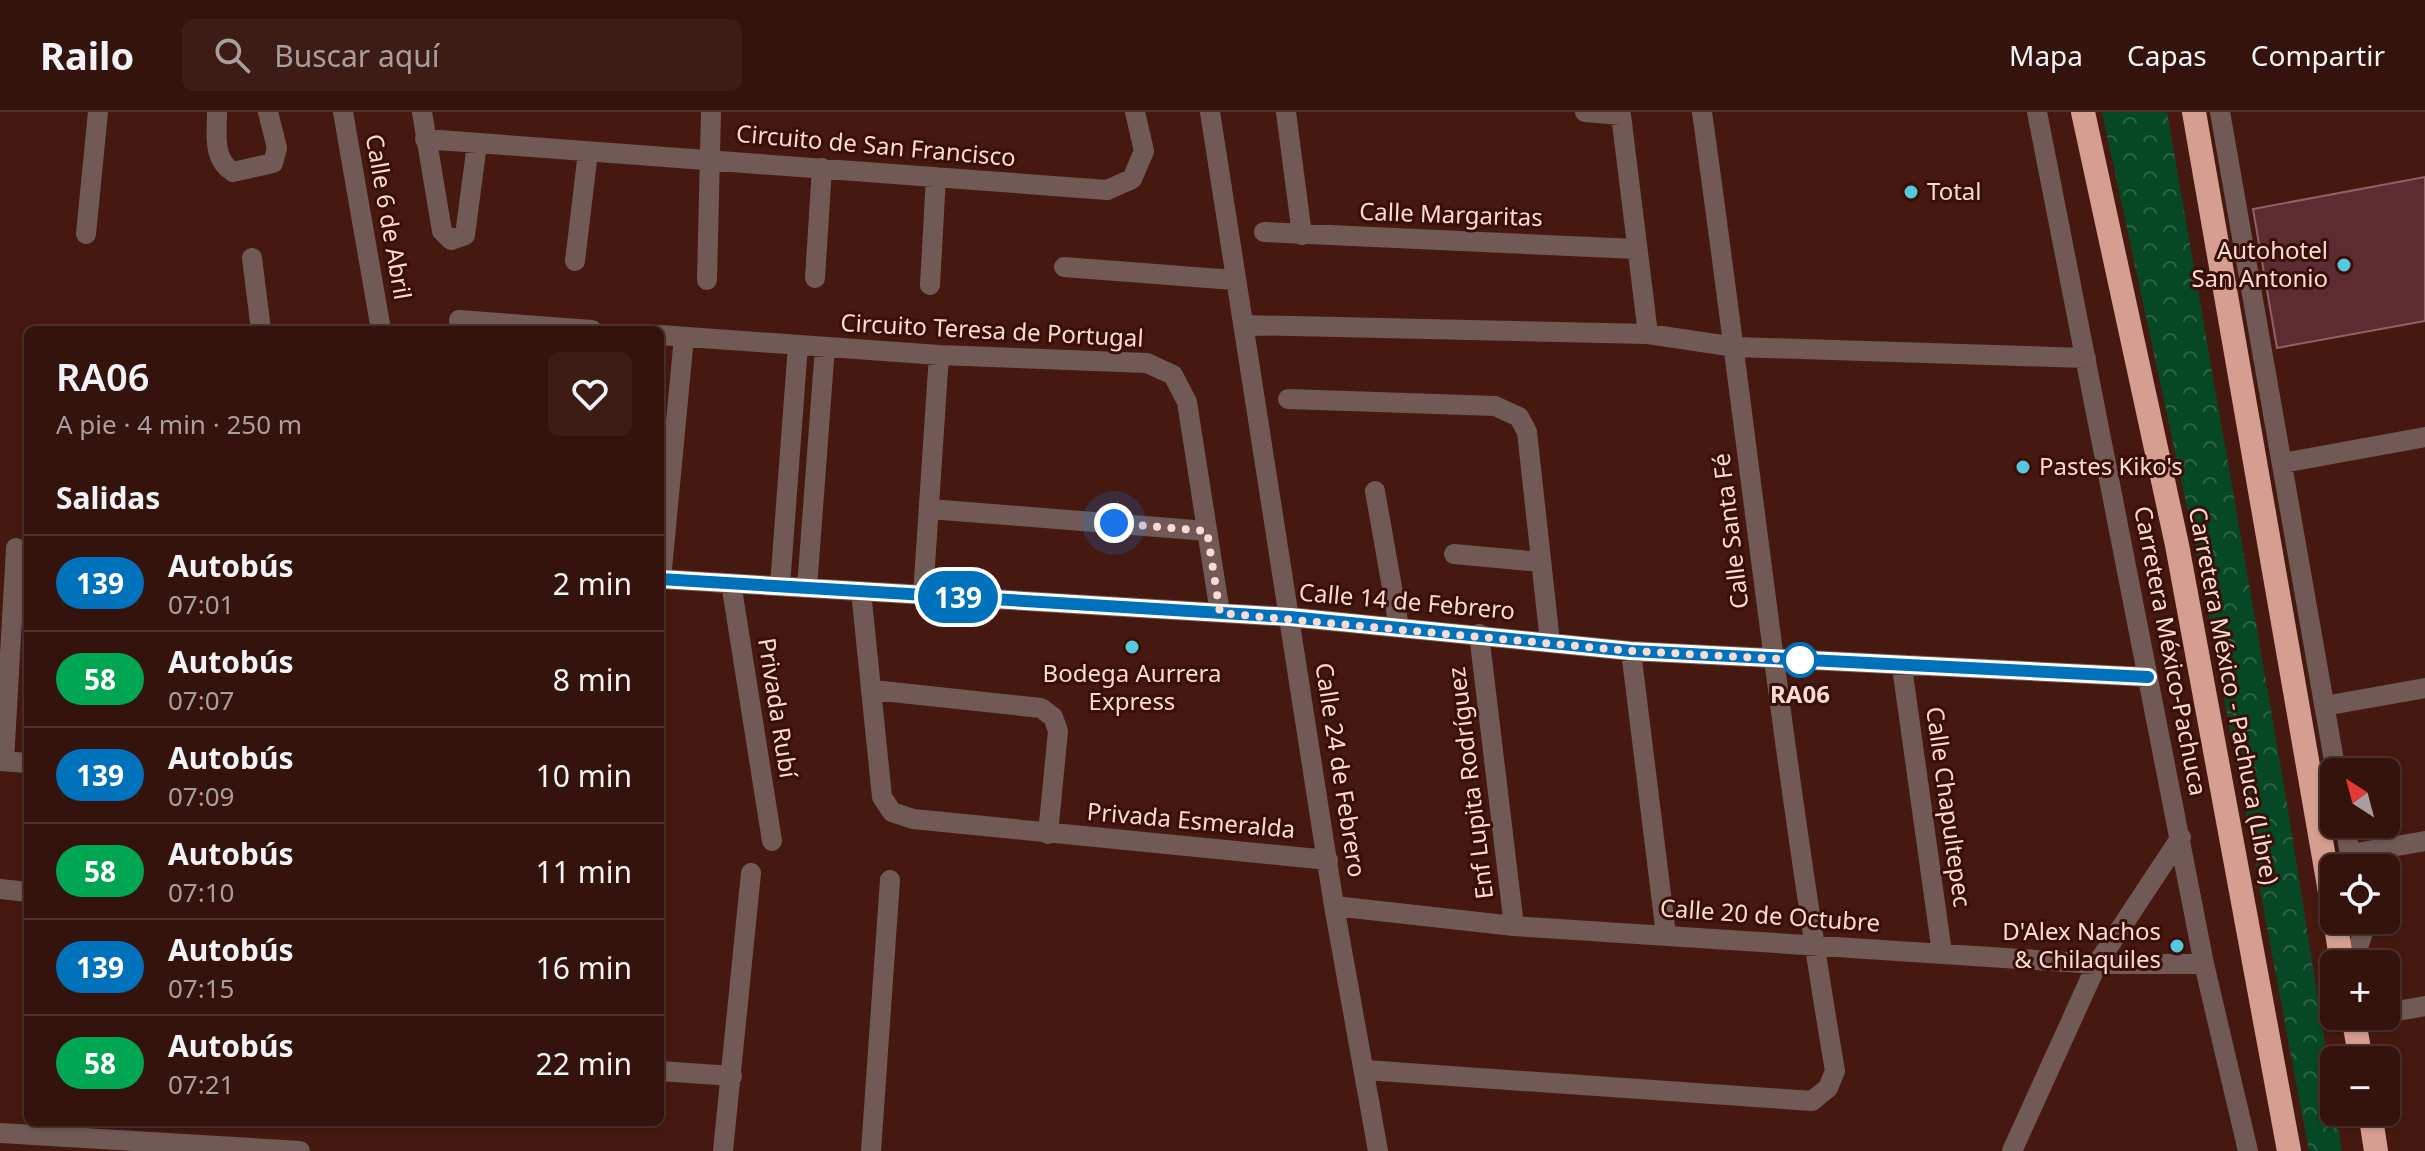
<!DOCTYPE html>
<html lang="es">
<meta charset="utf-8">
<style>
:root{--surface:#34130c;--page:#3c1c15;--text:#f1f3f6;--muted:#a99e9d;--line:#4e322d}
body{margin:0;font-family:"Noto Sans",sans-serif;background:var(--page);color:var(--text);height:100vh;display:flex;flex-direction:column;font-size:30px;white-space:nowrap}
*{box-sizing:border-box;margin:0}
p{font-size:26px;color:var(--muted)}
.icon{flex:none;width:44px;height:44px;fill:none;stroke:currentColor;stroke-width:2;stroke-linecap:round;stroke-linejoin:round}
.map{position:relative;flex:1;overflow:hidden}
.side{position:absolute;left:24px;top:214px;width:640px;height:800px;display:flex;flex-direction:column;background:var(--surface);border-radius:12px;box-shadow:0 2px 6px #0004,0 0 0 2px var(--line)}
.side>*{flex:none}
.badge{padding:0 16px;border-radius:26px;font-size:28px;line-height:52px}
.needle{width:52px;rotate:324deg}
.tools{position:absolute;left:2320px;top:646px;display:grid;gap:16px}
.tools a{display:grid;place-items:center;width:80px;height:80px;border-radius:12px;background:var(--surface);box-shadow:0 2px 6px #0004,0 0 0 2px var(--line);font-size:40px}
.you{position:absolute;width:40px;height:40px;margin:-20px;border:6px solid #fff;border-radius:50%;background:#1a73e8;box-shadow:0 0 0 12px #1a73e833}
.map>.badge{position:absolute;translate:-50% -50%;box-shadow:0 0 0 4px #fff}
h2{padding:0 32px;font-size:30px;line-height:72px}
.round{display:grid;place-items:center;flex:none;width:84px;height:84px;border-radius:12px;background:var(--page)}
.head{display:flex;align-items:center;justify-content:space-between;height:136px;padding:0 32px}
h1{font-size:38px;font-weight:600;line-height:60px}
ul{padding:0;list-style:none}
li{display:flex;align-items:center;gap:24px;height:96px;padding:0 32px;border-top:2px solid var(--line)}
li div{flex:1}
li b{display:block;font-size:30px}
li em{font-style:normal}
li .badge{min-width:88px;font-weight:700;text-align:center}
header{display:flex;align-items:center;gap:48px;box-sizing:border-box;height:112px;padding:0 40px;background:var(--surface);border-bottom:2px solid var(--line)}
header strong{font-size:38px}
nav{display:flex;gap:44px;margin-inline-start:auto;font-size:28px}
.search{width:560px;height:72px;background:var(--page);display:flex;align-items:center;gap:20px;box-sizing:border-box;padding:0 28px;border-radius:12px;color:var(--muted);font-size:30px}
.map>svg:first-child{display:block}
.forest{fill:url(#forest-crowns)}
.building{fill:#5c2c32;stroke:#945f64;stroke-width:2}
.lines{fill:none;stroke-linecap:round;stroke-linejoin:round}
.minor{stroke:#715a55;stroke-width:20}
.highway{stroke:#d69e91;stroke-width:24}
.line-casing{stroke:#fff;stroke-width:18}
.line{stroke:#0072bc;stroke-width:12}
.walk{stroke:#f9dbd4;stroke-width:8;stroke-dasharray:0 14.4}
.poi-dot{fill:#56c9e0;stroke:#3a0f07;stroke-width:3}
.stop-dot{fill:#fff;stroke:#0072bc;stroke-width:4}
.labels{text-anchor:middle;stroke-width:6;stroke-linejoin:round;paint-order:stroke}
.street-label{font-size:24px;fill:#f9dbd4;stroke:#3a0f07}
.poi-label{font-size:24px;fill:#f9dbd4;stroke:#3a0f07;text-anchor:start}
.stop-label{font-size:24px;font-weight:bold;fill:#f9dbd4;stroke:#3a0f07}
</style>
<header>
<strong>Railo</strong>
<div class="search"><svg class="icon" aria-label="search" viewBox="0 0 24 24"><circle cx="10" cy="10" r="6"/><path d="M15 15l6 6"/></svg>Buscar aquí</div>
<nav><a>Mapa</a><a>Capas</a><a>Compartir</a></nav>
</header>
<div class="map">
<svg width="2425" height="1039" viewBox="0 0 2425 1039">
<defs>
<pattern id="forest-crowns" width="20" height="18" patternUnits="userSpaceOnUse" patternTransform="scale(2)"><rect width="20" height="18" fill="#074824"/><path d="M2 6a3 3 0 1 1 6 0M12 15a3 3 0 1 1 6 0" fill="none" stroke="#2c6243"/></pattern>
</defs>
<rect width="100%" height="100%" fill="#451910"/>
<path class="forest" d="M 2102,0 L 2167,0 L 2285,679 L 2342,1039 L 2309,1039 L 2197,442 Z"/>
<path class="building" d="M 2425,65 L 2425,209 L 2277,236 L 2253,97 Z"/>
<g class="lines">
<path class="minor" d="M 217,0 C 217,22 212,47 233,60 L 273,51 L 277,36 L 268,0
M 343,0 L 381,218
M 422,0 L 442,119 L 451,128 L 465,123 L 477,32
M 1210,0 L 1334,794 L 1378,1039
M 1286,0 L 1302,123
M 1585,0 L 1621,3 L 1648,222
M 2037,0 L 2204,852 L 2248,1039
M 2220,0 L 2336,660
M 425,27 L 1107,78 L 1132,67 L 1144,39 L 1135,0
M 1264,120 L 1635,137
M 86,122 L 98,0
M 252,146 L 261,218
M 575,149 L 588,40
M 1064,155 L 1234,168
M 815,166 L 822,56
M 707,168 L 711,0
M 930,173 L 936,65
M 1243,213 L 1648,222 L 1735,235 L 2086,246
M 460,218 L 459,208 L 592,218
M 660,223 L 939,243 L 1147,251 L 1173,263 L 1187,290 L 1220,501
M 1288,287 L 1495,294 L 1519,305 L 1527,320 L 1550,530
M 2283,351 L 2425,325
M 1375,379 L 1399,515
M 930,397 L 1207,419
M 1454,442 L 1541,450
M 660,467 L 1290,505 L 1631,539 L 2148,565
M 661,467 L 684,225
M 731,471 L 772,729
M 780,474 L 798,233
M 807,476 L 825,235
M 861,479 L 882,685 L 892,700 L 913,707 L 1328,748
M 923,483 L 939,243
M 1479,522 L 1514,814
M 1631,539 L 1666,823
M 1902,555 L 1942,841
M 873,578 L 1041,596 L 1053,605 L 1058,619 L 1048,722
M 2324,594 L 2425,576
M 0,649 L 28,651
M 4,649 L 16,436
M 2345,712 L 2352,756
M 2350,742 L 2425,729
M 0,777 L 28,780
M 1334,794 L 1514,814 L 2097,852 L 2204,852
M 2353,852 L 2364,817 L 2362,808
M 2386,901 L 2425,894
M 1365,958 L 1812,989 L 1828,976 L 1835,959 C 1781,641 1747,320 1702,0
M 660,959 L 732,964
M 0,1021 L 300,1039
M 723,1039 L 751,761
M 871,1039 L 890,768
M 2012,1039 L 2097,852 L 2181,725"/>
<path class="highway" d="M 2083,0 L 2177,433 L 2289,1039
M 2194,0 L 2334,803
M 2335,808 L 2342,852
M 2353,904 L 2361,948
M 2370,1000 L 2376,1039"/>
</g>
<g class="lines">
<g class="line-casing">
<path id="line" d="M 660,467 L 1290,505 L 1631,539 L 2148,565"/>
</g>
<use href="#line" class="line"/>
<path class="walk" d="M 1114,411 L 1207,419 L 1220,501 L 1631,539 L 1800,548"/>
</g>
<g class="poi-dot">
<circle cx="1911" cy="80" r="8"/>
<circle cx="2344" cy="153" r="8"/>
<circle cx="2023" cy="355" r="8"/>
<circle cx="1132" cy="535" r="8"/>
<circle cx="2177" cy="834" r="8"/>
</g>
<circle class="stop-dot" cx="1800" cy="548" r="16"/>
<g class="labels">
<g class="street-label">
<text transform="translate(876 34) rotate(5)" y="8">Circuito de San Francisco</text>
<text transform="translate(1451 103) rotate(2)" y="8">Calle Margaritas</text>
<text transform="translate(388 105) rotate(80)" y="8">Calle 6 de Abril</text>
<text transform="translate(992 219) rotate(3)" y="8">Circuito Teresa de Portugal</text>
<text transform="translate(1731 419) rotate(-97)" y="8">Calle Santa Fé</text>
<text transform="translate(1407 490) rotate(5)" y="8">Calle 14 de Febrero</text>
<text transform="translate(2170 539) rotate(79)" y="8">Carretera México-Pachuca</text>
<text transform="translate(2233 584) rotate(79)" y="8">Carretera México - Pachuca (Libre)</text>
<text transform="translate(777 596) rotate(81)" y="8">Privada Rubí</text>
<text transform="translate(1340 658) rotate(81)" y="8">Calle 24 de Febrero</text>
<text transform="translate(1471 671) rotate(-97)" y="8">Enf Lupita Rodríguez</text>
<text transform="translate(1948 695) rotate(82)" y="8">Calle Chapultepec</text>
<text transform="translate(1191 709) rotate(5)" y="8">Privada Esmeralda</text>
<text transform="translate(1770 804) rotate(4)" y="8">Calle 20 de Octubre</text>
</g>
<g class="poi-label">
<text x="1927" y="88">Total</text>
<text x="2328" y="147" text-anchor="end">Autohotel<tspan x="2328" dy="28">San Antonio</tspan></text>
<text x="2039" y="363">Pastes Kiko's</text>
<text x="1132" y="570" text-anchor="middle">Bodega Aurrera<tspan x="1132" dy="28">Express</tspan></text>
<text x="2161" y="828" text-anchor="end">D'Alex Nachos<tspan x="2161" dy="28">&amp; Chilaquiles</tspan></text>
</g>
<g class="stop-label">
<text x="1800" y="591">RA06</text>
</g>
</g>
</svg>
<div class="tools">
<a><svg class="needle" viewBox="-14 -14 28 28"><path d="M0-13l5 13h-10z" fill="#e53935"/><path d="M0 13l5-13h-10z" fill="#a99e9d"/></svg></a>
<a><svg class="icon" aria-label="locate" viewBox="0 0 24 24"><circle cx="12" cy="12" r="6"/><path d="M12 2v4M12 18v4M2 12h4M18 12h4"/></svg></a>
<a>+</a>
<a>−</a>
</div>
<div class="you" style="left:1114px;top:411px"></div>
<b class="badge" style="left:958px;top:485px;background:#0072bc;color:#fff">139</b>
<section class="side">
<div class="head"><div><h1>RA06</h1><p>A pie · 4 min · 250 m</p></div><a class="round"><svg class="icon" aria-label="heart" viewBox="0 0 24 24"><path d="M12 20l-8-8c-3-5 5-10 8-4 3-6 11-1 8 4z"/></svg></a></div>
<h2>Salidas</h2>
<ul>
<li><span class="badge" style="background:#0072bc;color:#fff">139</span><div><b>Autobús</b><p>07:01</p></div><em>2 min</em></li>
<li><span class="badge" style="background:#00a651;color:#fff">58</span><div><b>Autobús</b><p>07:07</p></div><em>8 min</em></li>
<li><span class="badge" style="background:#0072bc;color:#fff">139</span><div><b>Autobús</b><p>07:09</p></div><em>10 min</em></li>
<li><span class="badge" style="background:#00a651;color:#fff">58</span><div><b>Autobús</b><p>07:10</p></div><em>11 min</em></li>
<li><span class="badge" style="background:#0072bc;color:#fff">139</span><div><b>Autobús</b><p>07:15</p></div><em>16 min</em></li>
<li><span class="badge" style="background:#00a651;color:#fff">58</span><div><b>Autobús</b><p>07:21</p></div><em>22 min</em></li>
</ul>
</section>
</div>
